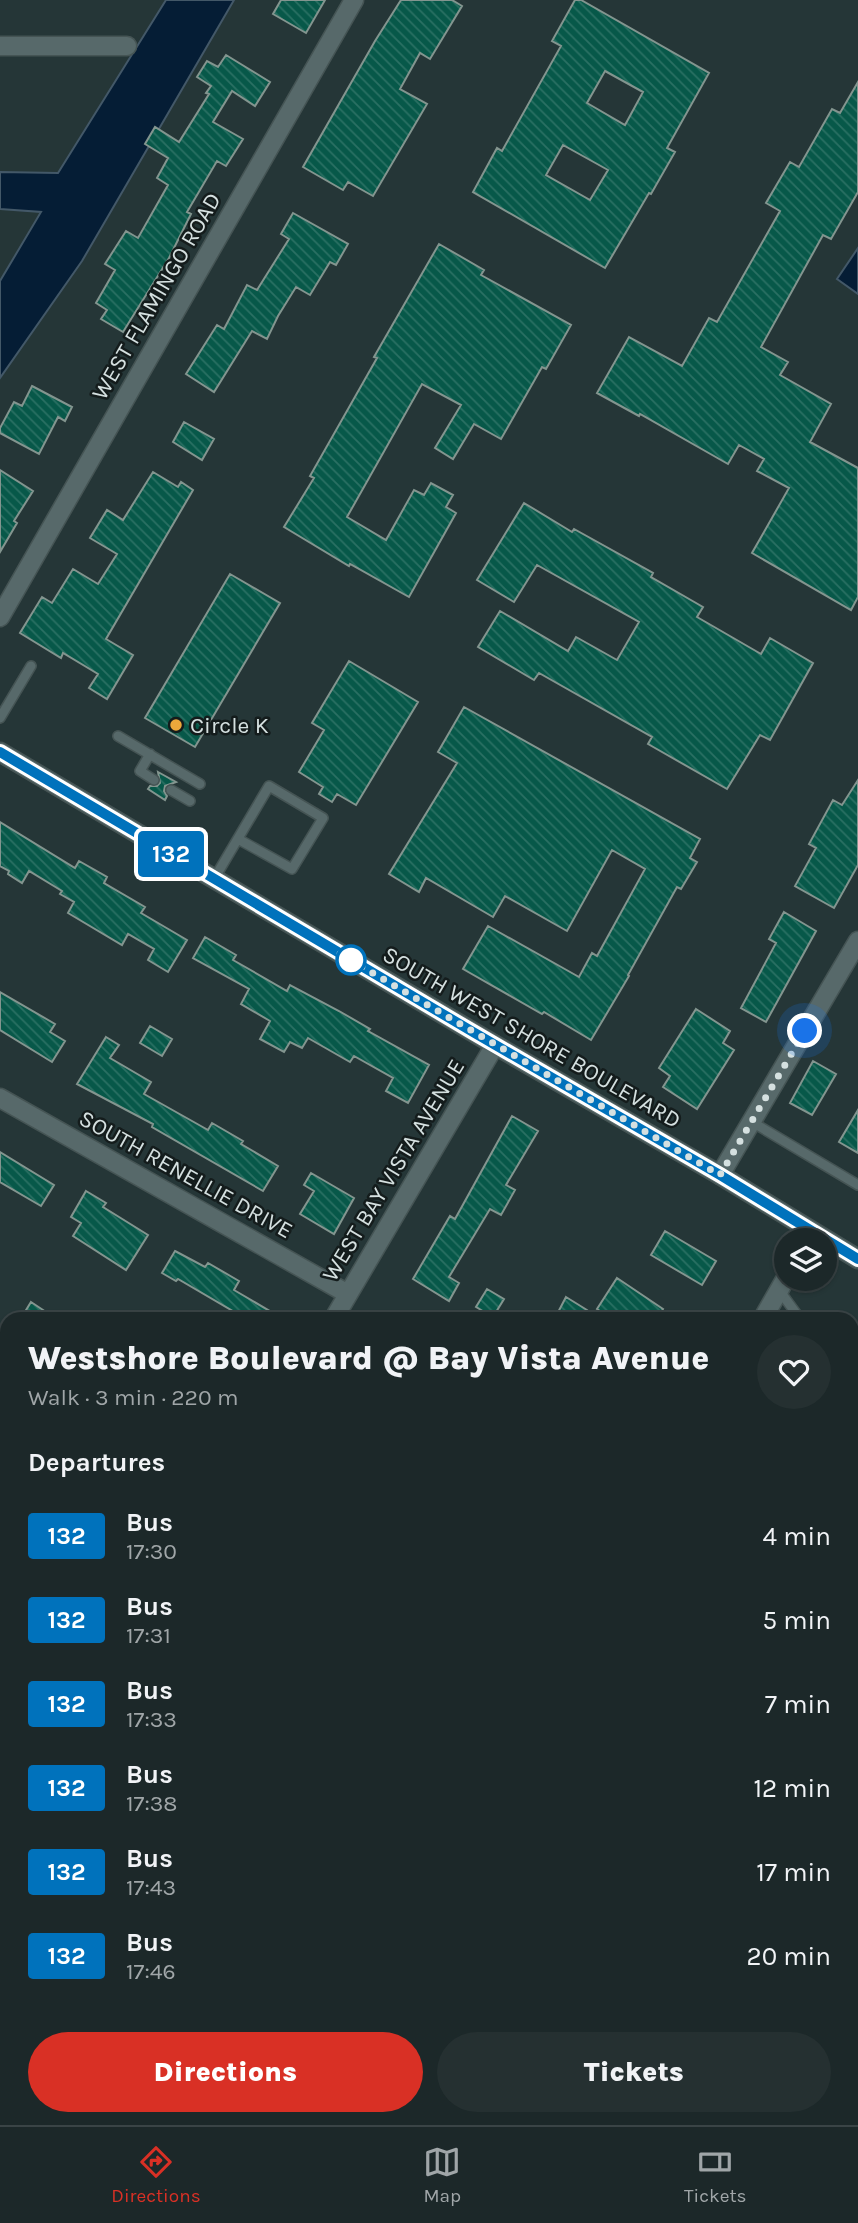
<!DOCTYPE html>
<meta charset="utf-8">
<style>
:root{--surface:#1c2829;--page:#253031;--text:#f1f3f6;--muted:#a0a6a8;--line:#3a4446;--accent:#d93025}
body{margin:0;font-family:Karla,sans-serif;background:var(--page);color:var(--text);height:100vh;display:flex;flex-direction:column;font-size:26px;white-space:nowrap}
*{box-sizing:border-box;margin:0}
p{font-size:23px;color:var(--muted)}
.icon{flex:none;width:38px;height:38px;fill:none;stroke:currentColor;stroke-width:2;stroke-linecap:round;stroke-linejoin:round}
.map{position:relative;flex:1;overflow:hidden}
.details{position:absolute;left:0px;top:1312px;width:859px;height:814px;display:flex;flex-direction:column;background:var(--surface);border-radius:21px 21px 0 0;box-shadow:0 2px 5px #0004,0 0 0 2px var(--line)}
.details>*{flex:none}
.badge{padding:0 14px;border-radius:5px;font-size:24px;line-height:46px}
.controls{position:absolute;left:774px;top:1228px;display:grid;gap:14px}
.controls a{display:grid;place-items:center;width:63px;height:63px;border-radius:50%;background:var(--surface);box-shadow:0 2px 5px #0004,0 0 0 2px var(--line);font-size:35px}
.you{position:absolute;width:35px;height:35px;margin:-18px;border:5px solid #fff;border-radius:50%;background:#1a73e8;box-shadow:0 0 0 10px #1a73e833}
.map>.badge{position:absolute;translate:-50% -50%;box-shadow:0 0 0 4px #fff}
h2{padding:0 28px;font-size:26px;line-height:63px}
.round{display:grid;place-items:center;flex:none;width:74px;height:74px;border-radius:37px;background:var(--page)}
.head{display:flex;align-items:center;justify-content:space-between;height:119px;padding:0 28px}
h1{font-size:33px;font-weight:800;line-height:52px}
.button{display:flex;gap:14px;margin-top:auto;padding:14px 28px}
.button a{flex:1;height:80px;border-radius:42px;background:var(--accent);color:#fff;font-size:28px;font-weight:800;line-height:80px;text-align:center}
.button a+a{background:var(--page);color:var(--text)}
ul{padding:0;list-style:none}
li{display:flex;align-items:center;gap:21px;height:84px;padding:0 28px}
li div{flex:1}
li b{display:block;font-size:26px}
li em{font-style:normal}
li .badge{min-width:77px;font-weight:700;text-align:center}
.menu{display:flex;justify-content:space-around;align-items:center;height:98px;border-top:2px solid var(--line);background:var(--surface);font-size:19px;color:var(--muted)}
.menu a{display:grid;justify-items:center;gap:4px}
.menu .active{color:var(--accent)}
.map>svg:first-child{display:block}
.water{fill:#051d35;stroke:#435868;stroke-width:2}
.building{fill:url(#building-back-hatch);stroke:#83958f;stroke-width:2;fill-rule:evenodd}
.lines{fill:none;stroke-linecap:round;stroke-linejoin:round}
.service-casing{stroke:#455454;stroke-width:12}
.minor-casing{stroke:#455454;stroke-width:21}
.tertiary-casing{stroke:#455454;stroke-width:21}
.service{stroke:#57696a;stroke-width:9}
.minor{stroke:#57696a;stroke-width:18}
.tertiary{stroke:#57696a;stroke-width:18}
.line-casing{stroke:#fff;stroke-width:16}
.line{stroke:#0072bc;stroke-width:10}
.walk{stroke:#d5e0e0;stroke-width:7;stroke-dasharray:0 12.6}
.poi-dot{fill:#eda83b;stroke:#141c1c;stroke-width:2.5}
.stop-dot{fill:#fff;stroke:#0072bc;stroke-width:3.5}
.labels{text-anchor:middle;stroke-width:5;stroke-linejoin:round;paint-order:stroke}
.street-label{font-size:23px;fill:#d5e0e0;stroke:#141c1c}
.poi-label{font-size:23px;fill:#d5e0e0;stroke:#141c1c;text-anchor:start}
</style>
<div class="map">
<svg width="858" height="2125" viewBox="0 0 858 2125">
<defs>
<pattern id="building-back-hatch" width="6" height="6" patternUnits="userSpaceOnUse" patternTransform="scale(1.75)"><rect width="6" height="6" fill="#075849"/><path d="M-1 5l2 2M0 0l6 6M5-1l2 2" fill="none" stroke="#2a7063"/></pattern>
</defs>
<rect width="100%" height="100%" fill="#253637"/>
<path class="water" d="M 166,0 L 234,0 L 82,261 L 0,378 L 0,281 L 41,212 L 0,209 L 0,172 L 58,173 Z
M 858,248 L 858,294 L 837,279 Z"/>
<path class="building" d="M 281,0 L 325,0 L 306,33 L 273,14 Z
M 401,0 L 452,0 L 462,6 L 430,59 L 420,53 L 400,89 L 427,104 L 373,196 L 348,182 L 343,190 L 303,167 L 375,41 Z
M 575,0 L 581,0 L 709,73 L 667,148 L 675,152 L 651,194 L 649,193 L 605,268 L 473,192 L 497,148 L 502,151 L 561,46 L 552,41 ZM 605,71 L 643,92 L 625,125 L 587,103 ZM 563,145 L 608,170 L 590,200 L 546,175 Z
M 226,55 L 270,82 L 255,106 L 232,91 L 213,122 L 243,139 L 226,166 L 217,161 L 187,212 L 191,214 L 169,258 L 123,332 L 101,319 L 107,310 L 96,303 L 115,270 L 105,264 L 126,231 L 138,238 L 168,185 L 157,178 L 168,158 L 145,144 L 155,127 L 179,142 L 209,94 L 206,93 L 211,86 L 197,77 L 207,61 L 218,67 Z
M 858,82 L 858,192 L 831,239 L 823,235 L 761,347 L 788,362 L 780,375 L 831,404 L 810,442 L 858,468 L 858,597 L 851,610 L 752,553 L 789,488 L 757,471 L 764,459 L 739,445 L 728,464 L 640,414 L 639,416 L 597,393 L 629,337 L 682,366 L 709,318 L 717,322 L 780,211 L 766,203 L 790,162 L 799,167 L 832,109 L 840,113 Z
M 293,213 L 348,244 L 336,265 L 330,262 L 310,295 L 296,287 L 278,316 L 267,339 L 252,331 L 214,392 L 186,374 L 217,325 L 224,329 L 247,285 L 257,290 L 289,239 L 281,234 Z
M 439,244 L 484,270 L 481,275 L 571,325 L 546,369 L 542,367 L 501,439 L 474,424 L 453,459 L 435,448 L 461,405 L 422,384 L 347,517 L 386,540 L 414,490 L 424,495 L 431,483 L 453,495 L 446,507 L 456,513 L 409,597 L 350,564 L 349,566 L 284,527 L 314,478 L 310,476 L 377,358 L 374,357 Z
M 32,386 L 72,407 L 65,421 L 58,417 L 39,454 L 0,433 L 0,428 L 14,402 L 22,406 Z
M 184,422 L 214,439 L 202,460 L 173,442 Z
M 0,470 L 33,491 L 14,521 L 17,523 L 0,552 Z
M 153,472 L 178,487 L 181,482 L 193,490 L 106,639 L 133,655 L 107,699 L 89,688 L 98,674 L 63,653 L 61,658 L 20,633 L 42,597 L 52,603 L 73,569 L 98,584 L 117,554 L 90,538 L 107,510 L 123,520 Z
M 524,503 L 572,532 L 574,529 L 653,573 L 651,577 L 703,607 L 697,617 L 761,654 L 770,638 L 813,663 L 770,740 L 760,735 L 727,789 L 648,744 L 652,737 L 539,673 L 534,680 L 478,647 L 500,611 L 568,651 L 576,637 L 617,660 L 639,622 L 537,565 L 514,602 L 477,580 Z
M 230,574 L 280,603 L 195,747 L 145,718 Z
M 349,661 L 418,702 L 356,805 L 337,794 L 332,802 L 319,794 L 323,787 L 299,772 L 324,730 L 312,723 Z
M 464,707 L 700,839 L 690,858 L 697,862 L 681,889 L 677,887 L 628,975 L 629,976 L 591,1040 L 544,1012 L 542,1014 L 463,969 L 488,926 L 579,977 L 592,953 L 597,956 L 645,869 L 612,850 L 567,931 L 505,896 L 493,917 L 426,878 L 419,892 L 389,874 L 457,763 L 438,752 Z
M 158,772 L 176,782 L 165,786 L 164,791 L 167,796 L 165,800 L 148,789 L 150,786 L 157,786 L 160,783 Z
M 858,780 L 858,865 L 834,908 L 795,886 L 816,848 L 809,844 L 833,800 L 842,805 Z
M 0,822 L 75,868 L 79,861 L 107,877 L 104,883 L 145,907 L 141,913 L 187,940 L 168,972 L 148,960 L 154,949 L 128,934 L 122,945 L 68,913 L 74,902 L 60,894 L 62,891 L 29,871 L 22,883 L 8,874 L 9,871 L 0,866 Z
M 784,912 L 816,931 L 766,1022 L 741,1008 L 776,943 L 769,939 Z
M 205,937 L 236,955 L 233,960 L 287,991 L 290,985 L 339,1011 L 370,1029 L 368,1031 L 429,1065 L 408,1103 L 386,1091 L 393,1078 L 354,1056 L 350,1062 L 308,1038 L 302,1048 L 290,1042 L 284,1052 L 260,1039 L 270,1021 L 241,1004 L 249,989 L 193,958 Z
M 0,992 L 55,1024 L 50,1032 L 65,1041 L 52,1062 L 0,1030 Z
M 696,1009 L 730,1031 L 723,1043 L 734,1050 L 697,1109 L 663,1087 L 670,1076 L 659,1068 Z
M 150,1026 L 172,1039 L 162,1056 L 140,1043 Z
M 106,1037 L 119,1045 L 110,1058 L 151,1082 L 144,1094 L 208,1130 L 212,1123 L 243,1141 L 241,1144 L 278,1166 L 263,1191 L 152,1127 L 153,1124 L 77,1084 Z
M 813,1061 L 836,1074 L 812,1115 L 790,1103 Z
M 858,1110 L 858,1153 L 839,1142 Z
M 512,1116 L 538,1131 L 506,1185 L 515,1190 L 501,1215 L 490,1209 L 449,1277 L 459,1283 L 449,1301 L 413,1279 L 450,1216 L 455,1219 Z
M 0,1152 L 54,1185 L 41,1206 L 0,1182 Z
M 311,1173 L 354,1198 L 334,1234 L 300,1214 L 314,1191 L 304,1185 Z
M 86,1191 L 106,1203 L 103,1207 L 148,1235 L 126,1270 L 73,1236 L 81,1223 L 71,1217 Z
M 665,1231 L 716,1261 L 702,1285 L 651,1255 Z
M 175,1251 L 205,1267 L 208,1263 L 239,1281 L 234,1290 L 285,1320 L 233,1320 L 236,1313 L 178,1279 L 176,1281 L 162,1273 Z
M 617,1278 L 663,1309 L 656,1320 L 613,1320 L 597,1309 Z
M 487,1289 L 504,1299 L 493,1317 L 476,1307 Z
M 566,1297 L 587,1310 L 582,1320 L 554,1320 Z
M 31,1302 L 58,1320 L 20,1320 Z"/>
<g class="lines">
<g class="service-casing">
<path id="service" d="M 0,718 L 31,666
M 118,736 L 200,784
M 150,754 L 140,771 L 154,780
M 171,790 L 190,801
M 214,879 L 269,786 L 323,818 L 292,869 L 238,839
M 752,1122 L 858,1185
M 779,1290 L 798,1316 L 803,1320
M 852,1337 L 858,1336
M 852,1349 L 858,1353"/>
</g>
<g class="minor-casing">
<path id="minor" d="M 0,46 L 127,46
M 0,617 L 354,0
M 0,1098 L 348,1294
M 720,1175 L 858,941
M 333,1320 L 495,1045
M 762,1320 L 786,1278
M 0,1777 L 7,1780
M 852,1979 L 858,1982
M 0,2090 L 7,2094
M 51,2119 L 61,2125
M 10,2125 L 14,2119
M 164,2125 L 167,2119
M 411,2125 L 414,2119"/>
</g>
<g class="tertiary-casing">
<path id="tertiary" d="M 0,752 L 495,1045 L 720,1175 L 858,1259
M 852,1832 L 858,1823
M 678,2125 L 681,2119"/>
</g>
<use href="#service" class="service"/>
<use href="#minor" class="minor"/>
<use href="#tertiary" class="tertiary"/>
</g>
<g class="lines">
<g class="line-casing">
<path id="line" d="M 0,752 L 473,1032 L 720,1175 L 858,1259"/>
</g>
<use href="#line" class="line"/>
<path class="walk" d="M 351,960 L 340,954 L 720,1175 L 805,1031"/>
</g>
<circle class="poi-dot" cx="176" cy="725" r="7"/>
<circle class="stop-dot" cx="351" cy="960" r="14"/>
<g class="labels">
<g class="street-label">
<text transform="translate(156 296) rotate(-60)" y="8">WEST FLAMINGO ROAD</text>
<text transform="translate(532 1037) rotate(30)" y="8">SOUTH WEST SHORE BOULEVARD</text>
<text transform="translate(393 1170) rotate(-59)" y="8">WEST BAY VISTA AVENUE</text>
<text transform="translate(186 1174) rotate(29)" y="8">SOUTH RENELLIE DRIVE</text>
</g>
<g class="poi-label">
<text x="190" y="733">Circle K</text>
</g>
</g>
</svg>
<div class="controls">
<a><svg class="icon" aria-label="layers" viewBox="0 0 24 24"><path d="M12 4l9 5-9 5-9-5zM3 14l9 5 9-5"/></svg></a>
</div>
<div class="you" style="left:805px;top:1031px"></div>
<b class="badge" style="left:171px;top:854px;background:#0072bc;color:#fff">132</b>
<section class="details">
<div class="head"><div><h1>Westshore Boulevard @ Bay Vista Avenue</h1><p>Walk · 3 min · 220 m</p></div><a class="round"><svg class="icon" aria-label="heart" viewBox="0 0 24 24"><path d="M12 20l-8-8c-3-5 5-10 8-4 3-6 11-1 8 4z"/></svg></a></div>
<h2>Departures</h2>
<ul>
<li><span class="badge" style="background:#0072bc;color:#fff">132</span><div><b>Bus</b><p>17:30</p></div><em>4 min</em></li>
<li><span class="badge" style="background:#0072bc;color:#fff">132</span><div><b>Bus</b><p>17:31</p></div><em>5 min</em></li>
<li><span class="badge" style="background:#0072bc;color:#fff">132</span><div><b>Bus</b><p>17:33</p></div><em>7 min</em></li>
<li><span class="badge" style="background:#0072bc;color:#fff">132</span><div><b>Bus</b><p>17:38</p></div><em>12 min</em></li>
<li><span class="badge" style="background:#0072bc;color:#fff">132</span><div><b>Bus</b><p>17:43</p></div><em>17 min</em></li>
<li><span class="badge" style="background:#0072bc;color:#fff">132</span><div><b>Bus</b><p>17:46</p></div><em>20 min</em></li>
</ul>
<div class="button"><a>Directions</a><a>Tickets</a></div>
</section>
</div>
<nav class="menu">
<a class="active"><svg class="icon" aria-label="directions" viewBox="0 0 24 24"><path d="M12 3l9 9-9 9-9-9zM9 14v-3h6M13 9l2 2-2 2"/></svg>Directions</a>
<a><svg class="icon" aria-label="map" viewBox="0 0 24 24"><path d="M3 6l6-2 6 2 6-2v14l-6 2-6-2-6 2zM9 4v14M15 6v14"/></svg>Map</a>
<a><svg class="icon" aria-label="tickets" viewBox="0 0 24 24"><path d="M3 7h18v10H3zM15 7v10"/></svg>Tickets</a>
</nav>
